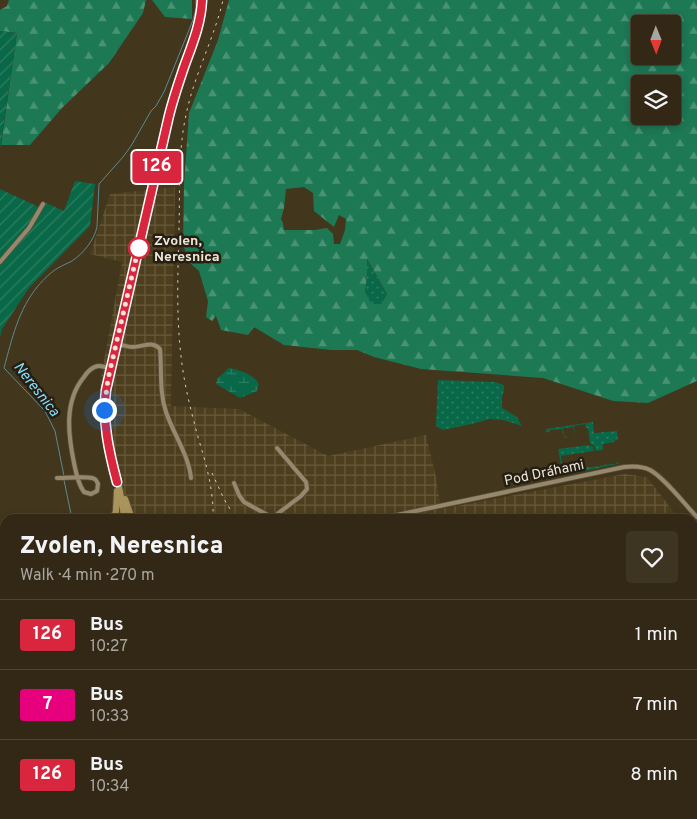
<!DOCTYPE html>
<meta charset="utf-8">
<style>
:root{--surface:#322815;--page:#3d3422;--text:#f1f3f6;--muted:#a8a6a0;--line:#4d4434}
body{margin:0;font-family:Overpass,sans-serif;background:var(--page);color:var(--text);height:100vh;display:flex;flex-direction:column;font-size:19px;white-space:nowrap}
*{box-sizing:border-box;margin:0}
p{font-size:16px;color:var(--muted)}
.icon{flex:none;width:28px;height:28px;fill:none;stroke:currentColor;stroke-width:2;stroke-linecap:round;stroke-linejoin:round}
.map{position:relative;flex:1;overflow:hidden}
.details{position:absolute;left:0px;top:514px;width:698px;height:306px;display:flex;flex-direction:column;background:var(--surface);border-radius:15px 15px 0 0;box-shadow:0 2px 8px #0003,0 0 0 1px var(--line)}
.details>*{flex:none}
.badge{padding:0 10px;border-radius:4px;font-size:18px;line-height:32px}
.needle{width:32px;rotate:179deg}
.tools{position:absolute;left:631px;top:15px;display:grid;gap:10px}
.tools a{display:grid;place-items:center;width:50px;height:50px;border-radius:5px;background:var(--surface);box-shadow:0 2px 8px #0003,0 0 0 1px var(--line);font-size:25px}
.you{position:absolute;width:25px;height:25px;margin:-12px;border:4px solid #fff;border-radius:50%;background:#1a73e8;box-shadow:0 0 0 8px #1a73e833}
.map>.badge{position:absolute;translate:-50% -50%;box-shadow:0 0 0 2px #fff}
.round{display:grid;place-items:center;flex:none;width:52px;height:52px;border-radius:5px;background:var(--page)}
.summary{display:flex;align-items:center;justify-content:space-between;height:85px;padding:0 20px}
h1{font-size:24px;font-weight:800;line-height:38px}
ul{padding:0;list-style:none}
li{display:flex;align-items:center;gap:15px;height:70px;padding:0 20px;border-top:1px solid var(--line)}
li div{flex:1}
li b{display:block;font-size:19px}
li em{font-style:normal}
li .badge{min-width:55px;font-weight:700;text-align:center}
.map>svg:first-child{display:block}
.commercial{fill:#4e3939}
.industrial{fill:url(#industrial-grid)}
.built{fill:#4d3e1d}
.grass{fill:url(#grass-dots)}
.forest{fill:url(#forest-firs);fill-rule:evenodd}
.wetland{fill:url(#wetland-marsh)}
.garden{fill:url(#garden-furrows)}
.lines{fill:none;stroke-linecap:round;stroke-linejoin:round}
.stream{stroke:#5c8a94;stroke-width:1}
.street-casing{stroke:#5b513a;stroke-width:5.5}
.secondary-casing{stroke:#5b513a;stroke-width:8}
.primary-casing{stroke:#5b513a;stroke-width:8}
.street{stroke:#96886c;stroke-width:4}
.secondary{stroke:#9f8f64;stroke-width:5.5}
.primary{stroke:#a9955c;stroke-width:6}
.rail{stroke:#d7cfbe;stroke-width:1;stroke-dasharray:2.5 5;stroke-linecap:butt}
.line-casing{stroke:#fff;stroke-width:11}
.line{stroke:#d7263d;stroke-width:8}
.walk{stroke:#eee6d7;stroke-width:5;stroke-dasharray:0 9}
.stop-dot{fill:#fff;stroke:#d7263d;stroke-width:2.5}
.labels{text-anchor:middle;stroke-width:5;stroke-linejoin:round;paint-order:stroke}
.stop-label{font-size:14px;font-weight:bold;fill:#eee6d7;stroke:#241e13;text-anchor:start}
.street-label{font-size:14px;fill:#eee6d7;stroke:#241e13}
.water-label{font-size:15px;font-style:italic;fill:#87ddfc;stroke:#241e13}
</style>
<div class="map">
<svg width="697" height="819" viewBox="0 0 697 819">
<defs>
<pattern id="industrial-grid" width="8" height="8" patternUnits="userSpaceOnUse" patternTransform="scale(1.25)"><rect width="8" height="8" fill="#4d3e1d"/><path d="M0 4h8M4 0v8" fill="none" stroke="#675a3d"/></pattern>
<pattern id="grass-dots" width="8" height="8" patternUnits="userSpaceOnUse" patternTransform="scale(1.25)"><rect width="8" height="8" fill="#096847"/><path d="M2 2h.1M6 6h.1" fill="none" stroke="#2d7e61" stroke-width="1.8" stroke-linecap="round"/></pattern>
<pattern id="forest-firs" width="22" height="20" patternUnits="userSpaceOnUse" patternTransform="scale(1.25)"><rect width="22" height="20" fill="#1d7854"/><path d="M5 1l3.5 6h-7zM16 11l3.5 6h-7z" fill="#499274"/></pattern>
<pattern id="wetland-marsh" width="20" height="14" patternUnits="userSpaceOnUse" patternTransform="scale(1.25)"><rect width="20" height="14" fill="#096847"/><path d="M1 5h8M5 5V1M11 12h8M15 12V8" fill="none" stroke="#2d7e61"/></pattern>
<pattern id="garden-furrows" width="10" height="10" patternUnits="userSpaceOnUse" patternTransform="scale(1.25)"><rect width="10" height="10" fill="#096847"/><path d="M-1 1l2-2M0 10L10 0M9 11l2-2" fill="none" stroke="#2d7e61"/></pattern>
</defs>
<rect width="100%" height="100%" fill="#42361c"/>
<path class="commercial" d="M 172,815 L 292,815 L 293,819 L 173,819 Z"/>
<path class="industrial" d="M 175,187 L 171,406 L 239,409 L 328,456 L 426,435 L 436,477 L 441,509 L 624,474 L 647,477 L 679,519 L 129,519 L 100,382 L 122,262 L 90,254 L 110,194 Z
M 692,536 L 697,542 L 697,568 L 693,569 Z"/>
<path class="built" d="M 697,709 L 697,815 L 691,819 L 557,819 L 563,815 L 692,815 L 692,714 Z"/>
<path class="grass" d="M 366,258 L 387,294 L 381,304 L 372,304 L 365,292 L 367,276 Z
M 438,380 L 495,382 L 504,385 L 504,390 L 502,397 L 502,408 L 517,417 L 522,426 L 503,420 L 489,419 L 476,423 L 443,430 L 436,426 Z
M 593,422 L 594,433 L 617,431 L 618,440 L 614,441 L 614,442 L 603,444 L 603,450 L 596,451 L 594,446 L 590,443 L 588,428 L 586,428 L 585,424 L 574,426 L 575,436 L 572,436 L 575,435 L 573,427 L 563,428 L 564,437 L 567,436 L 567,437 L 564,438 L 562,429 L 550,430 L 550,434 L 549,432 L 546,432 L 546,429 Z
M 589,445 L 593,447 L 594,451 L 561,456 L 562,464 L 566,464 L 564,466 L 561,465 L 558,449 Z
M 617,462 L 618,462 L 619,463 L 617,464 L 566,475 L 565,475 L 563,473 L 563,471 L 565,469 L 568,471 L 569,470 L 573,470 L 576,469 L 578,470 L 583,468 L 585,469 L 588,467 L 594,467 L 595,466 L 599,467 L 601,465 L 602,466 L 606,464 L 607,465 L 610,464 L 616,464 Z"/>
<path class="forest" d="M 9,0 L 146,0 L 143,13 L 109,63 L 62,108 L 30,145 L 1,145 L 17,33 L 0,31 L 0,10 L 7,6 Z
M 152,0 L 192,0 L 192,19 L 165,17 Z
M 229,0 L 697,0 L 697,381 L 648,403 L 613,401 L 543,378 L 421,369 L 374,357 L 357,350 L 331,350 L 284,345 L 254,327 L 248,335 L 221,330 L 216,316 L 212,321 L 206,317 L 208,301 L 199,271 L 190,263 L 183,245 L 184,184 L 189,113 L 218,40 ZM 640,24 L 672,24 L 672,56 L 640,56 ZM 640,84 L 672,84 L 672,116 L 640,116 ZM 304,187 L 313,193 L 314,211 L 334,227 L 339,215 L 346,219 L 345,230 L 340,244 L 334,244 L 333,234 L 327,228 L 315,230 L 284,230 L 283,223 L 281,219 L 284,208 L 286,189 ZM 367,259 L 387,294 L 381,304 L 372,304 L 365,292 L 367,276 Z"/>
<path class="wetland" d="M 229,368 C 240,370 253,374 259,384 L 257,391 L 240,398 L 216,384 L 217,379 Z"/>
<path class="garden" d="M 0,31 L 17,33 L 0,149 Z
M 75,181 L 95,184 L 90,226 L 29,288 L 2,329 L 0,337 L 0,189 L 43,209 L 46,203 L 64,211 Z
M 319,815 L 353,815 L 351,817 L 354,819 L 323,819 L 320,818 Z"/>
<g class="lines">
<path class="stream" d="M 64,476 L 55,431 L 45,411 L 4,368 C 12,339 18,310 38,286 C 44,279 51,272 58,268 C 63,265 68,263 72,261 C 84,253 94,240 97,227 L 99,184 L 123,157 L 131,146 L 151,111 L 156,106 L 164,92 L 193,20 L 196,9 L 196,0
M 64,480 L 72,519"/>
<g class="street-casing">
<path id="street" d="M 0,262 L 29,228 L 43,204
M 117,344 C 122,345 128,347 133,347 C 143,347 152,340 160,349 C 162,370 159,391 166,412 C 173,433 189,456 191,478
M 57,478 C 65,478 84,476 92,478 C 96,479 96,480 98,484 L 97,491 L 91,494 L 84,492 C 78,484 76,473 74,463 C 68,434 64,401 84,377 C 87,372 93,366 99,366 C 103,366 107,368 111,368
M 234,483 L 239,495 L 244,502 L 273,518
M 272,518 L 301,496 L 307,489 L 306,482 L 277,448
M 378,519 L 624,467 C 633,466 642,466 650,470 C 665,478 685,505 697,517
M 295,815 L 295,819
M 394,815 L 399,819
M 413,815 L 414,819"/>
</g>
<g class="secondary-casing">
<path id="secondary" d="M 437,815 L 439,819"/>
</g>
<g class="primary-casing">
<path id="primary" d="M 125,499 L 132,519
M 113,519 L 116,511 L 117,491
M 124,519 C 121,474 99,436 106,390 L 168,120 C 172,102 178,85 184,67 C 192,45 202,24 202,0
M 0,544 L 5,544
M 0,552 L 5,553
M 692,604 L 697,602"/>
</g>
<use href="#street" class="street"/>
<use href="#secondary" class="secondary"/>
<use href="#primary" class="primary"/>
<path class="rail" d="M 212,473 L 224,499 L 236,519
M 213,519 C 214,490 206,464 198,437 C 191,411 184,384 181,356 C 176,314 178,271 179,228 C 180,191 178,151 186,115 C 194,75 214,39 223,0
M 692,723 L 697,719
M 692,769 L 697,766
M 162,815 L 163,819
M 576,819 L 583,815
M 616,819 L 622,815"/>
</g>
<g class="lines">
<g class="line-casing">
<path id="line" d="M 117,482 C 109,452 102,421 106,390 L 168,120 C 172,102 178,85 184,67 C 192,45 201,24 202,0"/>
</g>
<use href="#line" class="line"/>
<path class="walk" d="M 104,410 L 108,379 L 140,241 L 139,248"/>
</g>
<circle class="stop-dot" cx="139" cy="248" r="10"/>
<g class="labels">
<g class="stop-label">
<text x="154" y="245">Zvolen,<tspan x="154" dy="16">Neresnica</tspan></text>
</g>
<g class="street-label">
<text transform="translate(544 472) rotate(-12)" y="5">Pod Dráhami</text>
</g>
<g class="water-label">
<text transform="translate(37 389) rotate(52)" y="5">Neresnica</text>
</g>
</g>
</svg>
<div class="tools">
<a><svg class="needle" viewBox="-14 -14 28 28"><path d="M0-13l5 13h-10z" fill="#e53935"/><path d="M0 13l5-13h-10z" fill="#a8a6a0"/></svg></a>
<a><svg class="icon" aria-label="layers" viewBox="0 0 24 24"><path d="M12 4l9 5-9 5-9-5zM3 14l9 5 9-5"/></svg></a>
</div>
<div class="you" style="left:104px;top:410px"></div>
<b class="badge" style="left:157px;top:167px;background:#d7263d;color:#fff">126</b>
<section class="details">
<div class="summary"><div><h1>Zvolen, Neresnica</h1><p>Walk · 4 min · 270 m</p></div><a class="round"><svg class="icon" aria-label="heart" viewBox="0 0 24 24"><path d="M12 20l-8-8c-3-5 5-10 8-4 3-6 11-1 8 4z"/></svg></a></div>
<ul>
<li><span class="badge" style="background:#d7263d;color:#fff">126</span><div><b>Bus</b><p>10:27</p></div><em>1 min</em></li>
<li><span class="badge" style="background:#e6007e;color:#fff">7</span><div><b>Bus</b><p>10:33</p></div><em>7 min</em></li>
<li><span class="badge" style="background:#d7263d;color:#fff">126</span><div><b>Bus</b><p>10:34</p></div><em>8 min</em></li>
</ul>
</section>
</div>
